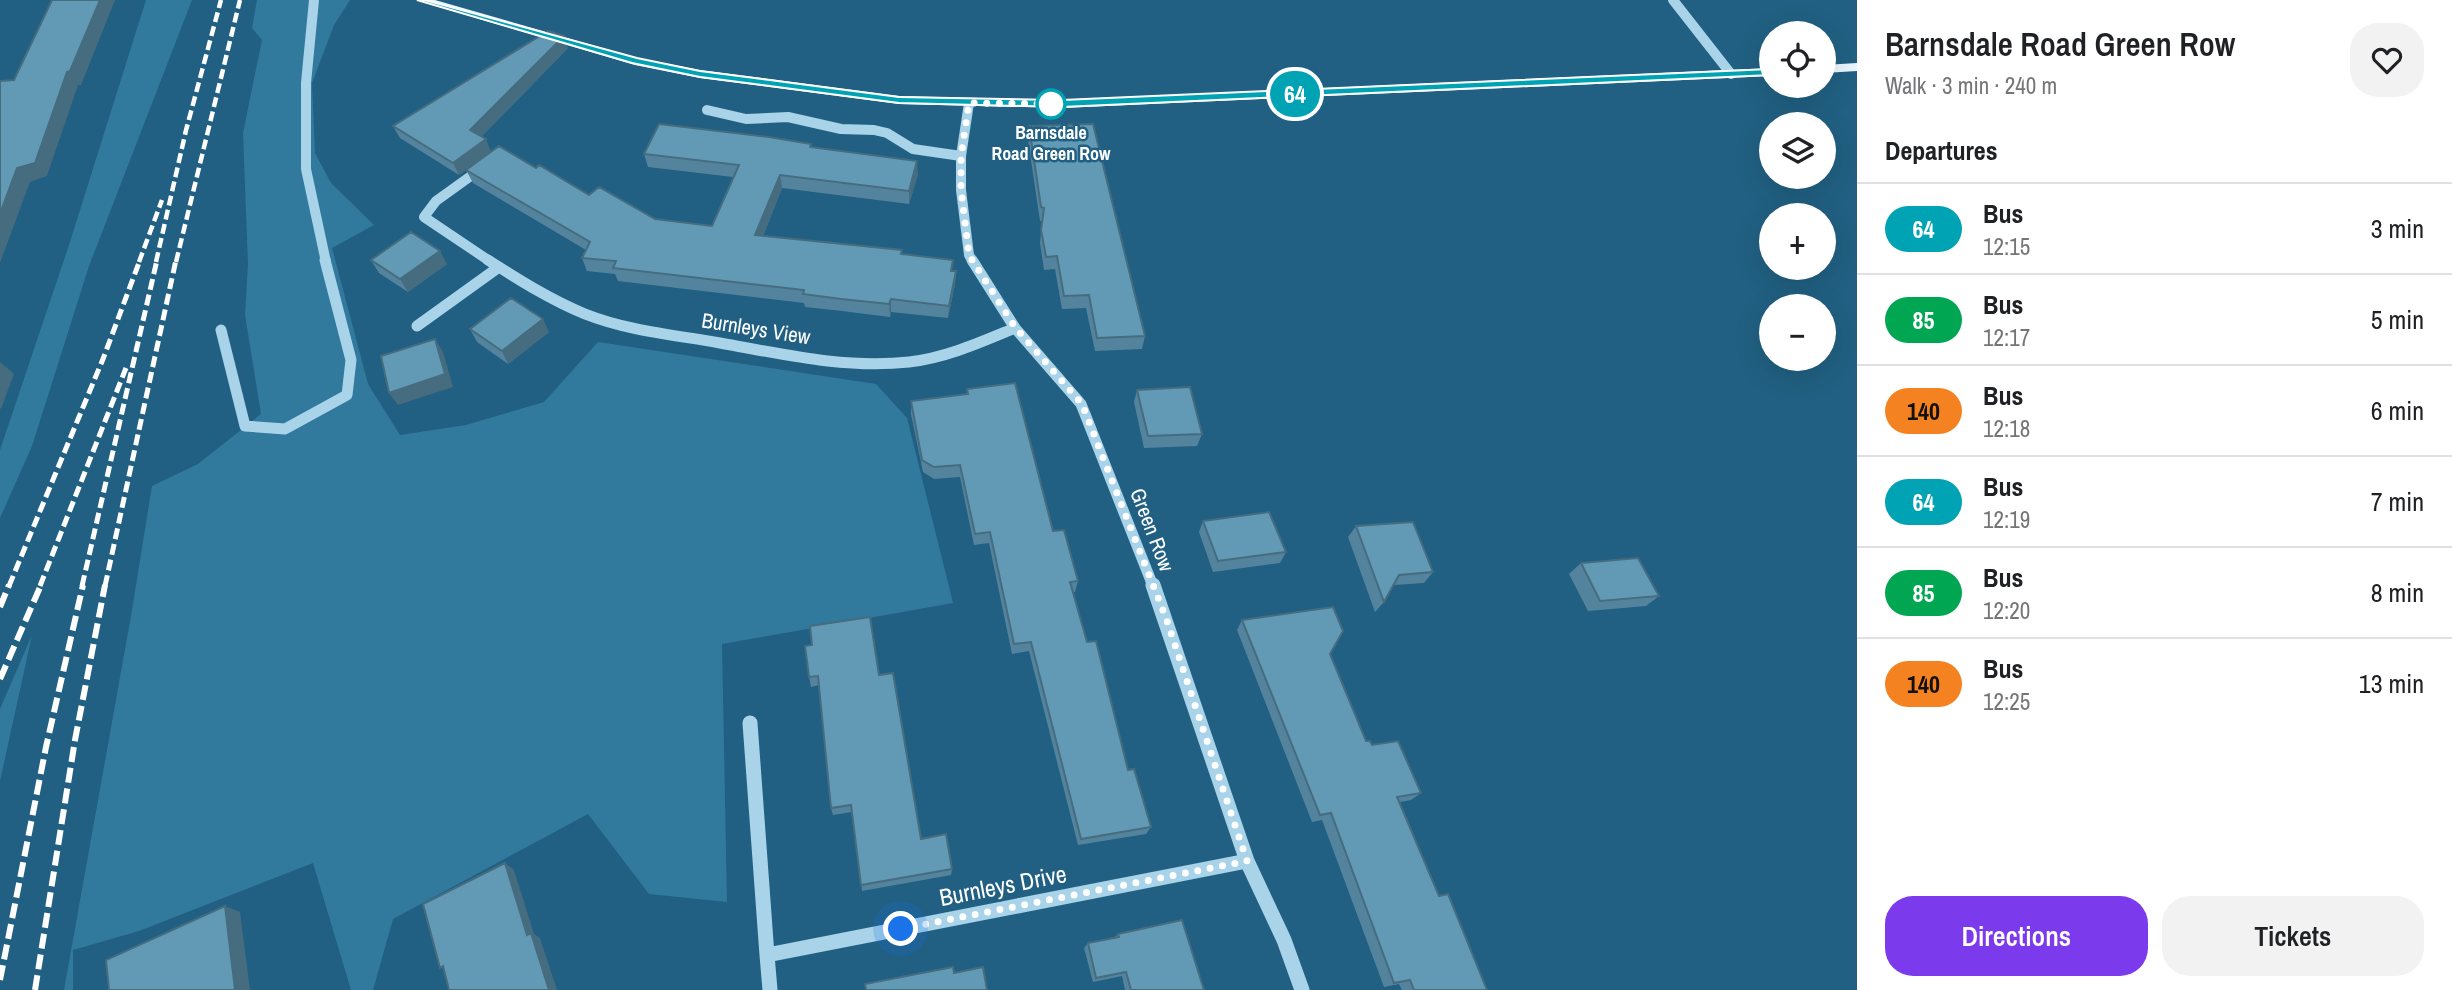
<!DOCTYPE html>
<meta charset="utf-8">
<style>
:root{--surface:#fff;--page:#f2f2f2;--text:#202124;--muted:#757577;--line:#e0e0e0;--accent:#7c3aed}
body{margin:0;font-family:"Archivo Narrow",sans-serif;background:var(--page);color:var(--text);height:100vh;display:flex;flex-direction:column;font-size:26px;white-space:nowrap}
*{box-sizing:border-box;margin:0}
p{font-size:23px;color:var(--muted)}
.icon{flex:none;width:38px;height:38px;fill:none;stroke:currentColor;stroke-width:2;stroke-linecap:round;stroke-linejoin:round}
.map{position:relative;flex:1;overflow:hidden}
.panel{display:flex;flex-direction:column;background:var(--surface);width:595px}
.panel>*{flex:none}
.badge{padding:0 14px;border-radius:23px;font-size:24px;line-height:46px}
.tools{position:absolute;left:1759px;top:21px;display:grid;gap:14px}
.tools a{display:grid;place-items:center;width:77px;height:77px;border-radius:50%;background:var(--surface);box-shadow:0 7px 28px #0002;font-size:35px}
.you{position:absolute;width:35px;height:35px;margin:-18px;border:5px solid #fff;border-radius:50%;background:#1a73e8;box-shadow:0 0 0 10px #1a73e833}
.map>.badge{position:absolute;translate:-50% -50%;box-shadow:0 0 0 4px #fff}
h2{padding:0 28px;font-size:26px;line-height:63px}
.round{display:grid;place-items:center;flex:none;width:74px;height:74px;border-radius:28px;background:var(--page)}
.head{display:flex;align-items:center;justify-content:space-between;height:119px;padding:0 28px}
h1{font-size:33px;font-weight:600;line-height:52px}
.cta{display:flex;gap:14px;margin-top:auto;padding:14px 28px}
.cta a{flex:1;height:80px;border-radius:28px;background:var(--accent);color:#fff;font-size:28px;font-weight:600;line-height:80px;text-align:center}
.cta a+a{background:var(--page);color:var(--text)}
ul{padding:0;list-style:none}
li{display:flex;align-items:center;gap:21px;height:91px;padding:0 28px;border-top:2px solid var(--line)}
li div{flex:1}
li b{display:block;font-size:26px}
li em{font-style:normal}
li .badge{min-width:77px;font-weight:700;text-align:center}
main{display:flex;flex:1;min-height:0}
.map>svg:first-child{display:block}
.green{fill:#317a9e}
.lines{fill:none;stroke-linecap:round;stroke-linejoin:round}
.minor-far2{stroke:#a8d3e8;stroke-width:10}
.minor-far1{stroke:#a8d3e8;stroke-width:11}
.minor{stroke:#a8d3e8;stroke-width:15}
.major{fill:#eaf6fe;fill-rule:evenodd}
.rail-far2{stroke:#fff;stroke-width:4.5;stroke-dasharray:10 4.5;stroke-linecap:butt}
.rail-far1{stroke:#fff;stroke-width:5;stroke-dasharray:11 5;stroke-linecap:butt}
.rail{stroke:#fff;stroke-width:6;stroke-dasharray:15 6;stroke-linecap:butt}
.wall{fill:#54849d}
.shaded-wall{fill:#456c7f}
.building{fill:#629ab6;stroke:#456c7f;stroke-width:2}
.line{fill:#00a3b4;stroke:#fff;stroke-width:2}
.walk{stroke:#fff;stroke-width:7;stroke-dasharray:0 12.6}
.stop-dot{fill:#fff;stroke:#00a3b4;stroke-width:3.5}
.labels{text-anchor:middle;stroke-width:5;stroke-linejoin:round;paint-order:stroke}
.far-stop-label{font-size:18px;font-weight:bold;fill:#fff;stroke:#216082}
.street-label{font-size:21px;fill:#fff;stroke:#216082}
.near-street-label{font-size:24px;fill:#fff;stroke:#216082}
</style>
<main>
<div class="map">
<svg width="1857" height="990" viewBox="0 0 1857 990">
<rect width="100%" height="100%" fill="#216082"/>
<path class="green" d="M 146,0 L 192,0 L 89,266 L 32,446 L 0,518 L 0,450 L 69,245 Z
M 257,0 L 350,0 L 334,25 L 312,83 L 315,153 L 331,183 L 374,225 L 332,248 L 368,384 L 400,435 L 466,425 L 544,402 L 598,342 L 876,384 L 907,418 L 953,603 L 722,644 L 727,902 L 649,894 L 588,814 L 393,919 L 373,990 L 351,990 L 313,863 L 139,931 L 73,950 L 73,990 L 64,990 L 131,616 L 152,486 L 198,464 L 261,414 L 245,315 L 248,264 L 243,133 L 262,40 L 252,28 Z
M 32,635 L 0,781 L 0,709 Z"/>
<g class="lines">
<path class="minor-far2" d="M 314,0 L 306,83 L 306,169 L 326,262
M 1673,0 L 1731,74
M 969,103 L 961,156 L 961,190 L 969,255 L 973,262
M 707,110 L 746,119 L 788,117 L 841,129 L 874,130 L 887,133 L 913,149 L 961,156
M 482,168 L 436,201 L 424,217 L 491,262"/>
<path class="minor-far1" d="M 488,260 C 519,280 551,300 585,314 C 628,331 675,335 720,343 C 782,354 845,369 909,362 C 946,358 981,342 1015,328
M 972,260 L 1015,328 L 1081,404 L 1153,586
M 417,326 L 499,267
M 221,330 L 245,426 L 285,429 L 347,395 L 351,360 L 325,260"/>
<path class="minor" d="M 1153,585 L 1247,861 L 1284,940 L 1302,990
M 750,723 L 767,955
M 770,990 L 767,955 L 1247,861"/>
<path class="major" d="M 416,0 L 435,0 L 637,58 L 700,70 L 899,96 L 1062,100 L 1771,68 L 1771,76 L 1062,108 L 899,104 L 700,78 L 635,65 Z
M 1857,63 L 1857,71 L 1824,73 L 1824,65 Z"/>
<path class="rail-far2" d="M 185,134 L 221,0
M 139,262 L 162,200
M 156,262 L 187,126
M 176,262 L 240,0"/>
<path class="rail-far1" d="M 9,586 L 103,359 L 140,260
M 40,586 L 126,368
M 82,586 L 157,260
M 105,586 L 176,260"/>
<path class="rail" d="M 0,607 L 9,585
M 0,679 L 41,585
M 0,980 L 46,747 L 83,585
M 35,990 L 75,740 L 105,585"/>
</g>
<path class="wall" d="M 568,48 L 481,137 L 491,152 L 459,175 L 400,138 L 393,126 Z
M 1029,126 L 1145,336 L 1142,349 L 1095,351 L 1086,308 L 1062,309 L 1055,269 L 1044,270 L 1040,243 L 1042,221 L 1040,221 L 1028,140 Z
M 811,144 L 811,147 L 918,174 L 909,204 L 782,188 L 763,236 L 902,254 L 956,271 L 955,284 L 948,318 L 891,312 L 890,317 L 842,311 L 805,307 L 804,303 L 618,281 L 615,274 L 587,271 L 582,258 L 586,250 L 473,183 L 466,170 L 536,168 L 589,195 L 655,219 L 712,226 L 733,177 L 648,167 L 644,154 Z
M 371,260 L 447,264 L 408,292 L 379,273 Z
M 470,329 L 549,332 L 508,364 L 477,342 Z
M 967,389 L 1053,531 L 1078,581 L 1075,592 L 1073,592 L 1087,642 L 1128,770 L 1151,827 L 1146,834 L 1078,845 L 1029,651 L 1012,654 L 989,543 L 974,545 L 960,477 L 934,479 L 923,472 L 911,414 L 911,401 L 967,394 Z
M 1137,390 L 1202,434 L 1197,446 L 1144,448 L 1134,402 Z
M 1203,521 L 1286,552 L 1280,563 L 1213,572 L 1199,532 Z
M 1356,526 L 1433,572 L 1424,583 L 1394,585 L 1384,602 L 1375,612 L 1348,537 Z
M 1581,563 L 1659,596 L 1646,606 L 1588,611 L 1569,574 Z
M 1242,620 L 1330,654 L 1366,741 L 1372,745 L 1421,793 L 1411,800 L 1400,802 L 1439,896 L 1487,990 L 1402,990 L 1399,984 L 1384,987 L 1322,820 L 1312,822 L 1237,630 Z
M 805,646 L 879,675 L 921,839 L 952,869 L 951,875 L 862,891 L 852,812 L 833,815 L 831,808 L 819,685 L 811,687 L 809,677 Z
M 1118,934 L 1204,990 L 1125,990 L 1122,976 L 1093,982 L 1084,948 L 1088,943 L 1115,937 Z"/>
<path class="shaded-wall" d="M 100,0 L 115,0 L 81,85 L 78,85 L 47,176 L 30,182 L 0,263 L 0,214 L 17,168 Z
M 564,36 L 568,48 L 476,142 L 470,130 Z
M 486,139 L 491,152 L 459,175 L 453,163 Z
M 917,161 L 918,174 L 909,204 L 909,191 Z
M 780,175 L 782,188 L 758,248 L 755,235 Z
M 440,251 L 447,264 L 408,292 L 400,279 Z
M 956,271 L 955,284 L 948,318 L 949,306 Z
M 891,299 L 891,312 L 890,317 L 889,304 Z
M 543,319 L 549,332 L 508,364 L 502,351 Z
M 435,339 L 443,352 L 453,387 L 398,405 L 389,393 Z
M 0,362 L 14,374 L 1,409 L 0,408 Z
M 505,863 L 514,870 L 534,934 L 540,938 L 557,990 L 549,990 L 527,935 Z
M 225,906 L 240,912 L 250,990 L 235,990 Z"/>
<path class="building" d="M 52,0 L 100,0 L 70,71 L 67,72 L 35,163 L 17,168 L 0,214 L 0,81 L 14,80 Z
M 548,31 L 564,36 L 470,130 L 486,139 L 453,163 L 393,126 Z
M 659,124 L 769,137 L 811,144 L 810,147 L 917,161 L 909,191 L 780,175 L 755,235 L 902,250 L 901,254 L 953,260 L 951,271 L 956,271 L 949,306 L 891,299 L 889,304 L 841,299 L 803,294 L 804,290 L 613,268 L 616,261 L 582,258 L 590,242 L 466,170 L 499,146 L 536,168 L 539,165 L 589,195 L 599,187 L 655,219 L 712,226 L 739,165 L 644,154 Z
M 1093,124 L 1145,336 L 1097,338 L 1089,295 L 1064,296 L 1057,256 L 1046,257 L 1041,230 L 1044,208 L 1041,207 L 1029,126 Z
M 411,232 L 440,251 L 400,279 L 371,260 Z
M 511,298 L 543,319 L 502,351 L 470,329 Z
M 435,339 L 445,374 L 389,393 L 381,356 Z
M 1015,383 L 1053,531 L 1064,530 L 1078,581 L 1070,582 L 1087,642 L 1096,641 L 1128,770 L 1134,769 L 1151,827 L 1081,839 L 1031,642 L 1014,644 L 990,532 L 975,534 L 960,465 L 934,467 L 922,460 L 911,401 L 968,394 L 967,389 Z
M 1190,387 L 1202,434 L 1148,436 L 1137,390 Z
M 1269,512 L 1286,552 L 1218,561 L 1203,521 Z
M 1413,522 L 1433,572 L 1399,575 L 1384,602 L 1356,526 Z
M 1638,558 L 1659,596 L 1600,601 L 1581,563 Z
M 1333,607 L 1343,631 L 1330,654 L 1366,741 L 1370,741 L 1372,745 L 1398,741 L 1421,793 L 1397,797 L 1439,896 L 1448,894 L 1487,990 L 1414,990 L 1410,980 L 1394,983 L 1331,813 L 1320,815 L 1242,620 Z
M 870,617 L 879,675 L 893,673 L 921,839 L 946,834 L 952,869 L 861,885 L 851,805 L 831,808 L 818,676 L 809,677 L 805,646 L 812,645 L 810,626 Z
M 505,863 L 527,935 L 531,933 L 549,990 L 449,990 L 443,966 L 440,968 L 423,904 Z
M 225,906 L 235,990 L 109,990 L 106,960 Z
M 1182,920 L 1204,990 L 1131,990 L 1126,972 L 1096,978 L 1088,943 L 1119,937 L 1118,934 Z
M 953,967 L 954,973 L 983,967 L 987,990 L 866,990 L 865,984 Z"/>
<path class="line" d="M 417,0 L 425,0 L 637,58 L 700,71 L 899,97 L 1062,100 L 1771,69 L 1776,72 L 1771,75 L 1062,107 L 899,103 L 700,77 L 632,63 Z"/>
<g class="lines">
<path class="walk" d="M 901,929 L 1247,861 L 1166,618 L 1082,404 L 1015,327 L 969,255 L 961,190 L 961,156 L 969,103 L 1062,104 L 1051,104"/>
</g>
<circle class="stop-dot" cx="1051" cy="104" r="14"/>
<g class="labels">
<g class="far-stop-label">
<text x="1051" y="139">Barnsdale<tspan x="1051" dy="21">Road Green Row</tspan></text>
</g>
<g class="street-label">
<text transform="translate(756 329) rotate(9)" y="7">Burnleys View</text>
<text transform="translate(1152 530) rotate(69)" y="7">Green Row</text>
</g>
<g class="near-street-label">
<text transform="translate(1003 886) rotate(-11)" y="8">Burnleys Drive</text>
</g>
</g>
</svg>
<div class="tools">
<a><svg class="icon" aria-label="locate" viewBox="0 0 24 24"><circle cx="12" cy="12" r="6"/><path d="M12 2v4M12 18v4M2 12h4M18 12h4"/></svg></a>
<a><svg class="icon" aria-label="layers" viewBox="0 0 24 24"><path d="M12 4l9 5-9 5-9-5zM3 14l9 5 9-5"/></svg></a>
<a>+</a>
<a>−</a>
</div>
<div class="you" style="left:901px;top:929px"></div>
<b class="badge" style="left:1295px;top:94px;background:#00a3b4;color:#fff">64</b>
</div>
<section class="panel">
<div class="head"><div><h1>Barnsdale Road Green Row</h1><p>Walk · 3 min · 240 m</p></div><a class="round"><svg class="icon" aria-label="heart" viewBox="0 0 24 24"><path d="M12 20l-8-8c-3-5 5-10 8-4 3-6 11-1 8 4z"/></svg></a></div>
<h2>Departures</h2>
<ul>
<li><span class="badge" style="background:#00a3b4;color:#fff">64</span><div><b>Bus</b><p>12:15</p></div><em>3 min</em></li>
<li><span class="badge" style="background:#00a651;color:#fff">85</span><div><b>Bus</b><p>12:17</p></div><em>5 min</em></li>
<li><span class="badge" style="background:#f58220;color:#111">140</span><div><b>Bus</b><p>12:18</p></div><em>6 min</em></li>
<li><span class="badge" style="background:#00a3b4;color:#fff">64</span><div><b>Bus</b><p>12:19</p></div><em>7 min</em></li>
<li><span class="badge" style="background:#00a651;color:#fff">85</span><div><b>Bus</b><p>12:20</p></div><em>8 min</em></li>
<li><span class="badge" style="background:#f58220;color:#111">140</span><div><b>Bus</b><p>12:25</p></div><em>13 min</em></li>
</ul>
<div class="cta"><a>Directions</a><a>Tickets</a></div>
</section>
</main>
